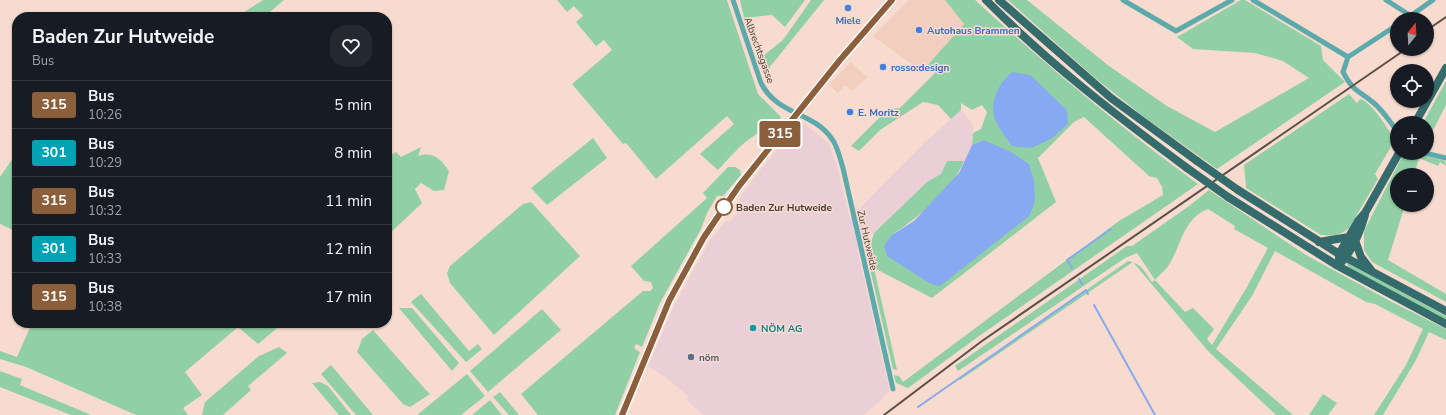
<!DOCTYPE html>
<meta charset="utf-8">
<style>
:root{--surface:#171b24;--page:#242831;--text:#f1f3f6;--muted:#9ea1a6;--line:#363941}
body{margin:0;font-family:"Nunito Sans",sans-serif;background:var(--page);color:var(--text);height:100vh;display:flex;flex-direction:column;font-size:15px;white-space:nowrap}
*{box-sizing:border-box;margin:0}
p{font-size:13px;color:var(--muted)}
.icon{flex:none;width:22px;height:22px;fill:none;stroke:currentColor;stroke-width:2;stroke-linecap:round;stroke-linejoin:round}
.map{position:relative;flex:1;overflow:hidden}
.side{position:absolute;left:12px;top:12px;width:380px;height:316px;display:flex;flex-direction:column;background:var(--surface);border-radius:16px;box-shadow:0 1px 3px #0004}
.side>*{flex:none}
.badge{padding:0 8px;border-radius:3px;font-size:14px;line-height:26px}
.needle{width:26px;rotate:18deg}
.buttons{position:absolute;left:1390px;top:12px;display:grid;gap:8px}
.buttons a{display:grid;place-items:center;width:44px;height:44px;border-radius:50%;background:var(--surface);box-shadow:0 1px 3px #0004;font-size:20px}
.map>.badge{position:absolute;translate:-50% -50%;box-shadow:0 0 0 2px #fff}
.round{display:grid;place-items:center;flex:none;width:42px;height:42px;border-radius:16px;background:var(--page)}
.overview{display:flex;align-items:center;justify-content:space-between;height:68px;padding:0 20px}
h1{font-size:19px;font-weight:700;line-height:30px}
ul{padding:0;list-style:none}
li{display:flex;align-items:center;gap:12px;height:48px;padding:0 20px;border-top:1px solid var(--line)}
li div{flex:1}
li b{display:block;font-size:15px}
li em{font-style:normal}
li .badge{min-width:44px;font-weight:700;text-align:center}
.map>svg:first-child{display:block}
.built{fill:#f1cebe}
.industrial{fill:#ead0d6}
.green{fill:#91d0a4;fill-rule:evenodd}
.water{fill:#87a9f1}
.lines{fill:none;stroke-linecap:round;stroke-linejoin:round}
.stream{stroke:#87a9f1;stroke-width:2}
.minor{stroke:#5caaab;stroke-width:5}
.primary{stroke:#346b6c;stroke-width:8}
.rail{stroke:#5b4e48;stroke-width:2}
.primary-bridge{stroke:#346b6c;stroke-width:8}
.line-casing{stroke:#fff;stroke-width:9}
.line{stroke:#8b5e3c;stroke-width:6}
.shop-dot{fill:#3f7fe0;stroke:#f7dbce;stroke-width:1.5}
.stop-dot{fill:#fff;stroke:#8b5e3c;stroke-width:2}
.culture-dot{fill:#0f9aa8;stroke:#f7dbce;stroke-width:1.5}
.service-dot{fill:#5c6f8a;stroke:#f7dbce;stroke-width:1.5}
.labels{text-anchor:middle;stroke-width:3;stroke-linejoin:round;paint-order:stroke}
.shop-label{font-size:10px;font-weight:bold;fill:#366cbe;stroke:#f7dbce;text-anchor:start}
.street-label{font-size:10px;fill:#453a35;stroke:#f7dbce}
.stop-label{font-size:10px;font-weight:bold;fill:#453a35;stroke:#f7dbce;text-anchor:start}
.culture-label{font-size:10px;font-weight:bold;fill:#0d838f;stroke:#f7dbce;text-anchor:start}
.service-label{font-size:10px;font-weight:bold;fill:#4e5e75;stroke:#f7dbce;text-anchor:start}
</style>
<div class="map">
<svg width="1446" height="415" viewBox="0 0 1446 415">
<rect width="100%" height="100%" fill="#f7dbce"/>
<path class="built" d="M 909,0 L 945,0 L 964,24 L 927,66 L 917,68 L 873,36 Z
M 851,62 L 867,77 L 852,91 L 845,85 L 838,93 L 829,85 Z"/>
<path class="industrial" d="M 961,110 L 973,125 L 972,145 L 964,161 L 947,161 L 941,174 L 927,182 L 857,249 L 890,392 L 884,396 L 883,399 L 863,415 L 704,415 L 686,400 L 689,397 L 665,377 L 648,366 L 673,308 L 710,240 L 726,221 L 731,221 L 736,214 L 741,195 L 797,123 L 805,124 L 829,144 L 836,163 L 850,218 L 923,144 Z"/>
<path class="green" d="M 263,0 L 284,0 L 264,17 L 236,17 Z
M 557,0 L 727,0 L 758,94 L 781,117 C 777,126 770,127 762,131 C 744,140 731,156 718,170 L 700,154 L 734,124 L 727,116 L 656,179 L 626,143 L 623,144 L 572,84 L 612,50 L 604,40 L 596,46 L 576,22 L 583,16 L 574,6 L 567,12 Z
M 740,0 L 805,0 L 785,27 L 772,15 L 744,18 Z
M 811,0 L 824,0 L 765,73 L 758,60 L 783,40 Z
M 945,0 L 975,0 C 1047,66 1120,127 1198,184 L 979,336 L 908,388 L 896,383 L 894,375 L 899,376 L 903,382 L 1119,221 L 1163,195 L 1162,187 L 1157,178 L 1149,176 L 1084,117 L 1074,122 L 1038,158 L 1056,202 L 932,298 L 874,268 L 897,370 L 893,369 L 867,256 L 874,233 L 927,182 L 941,174 L 947,161 L 964,161 C 954,188 916,219 892,235 L 931,284 L 983,140 L 972,145 L 973,133 L 981,129 L 987,112 L 982,105 L 972,110 L 961,103 L 961,110 L 951,119 L 938,105 L 923,102 L 880,130 L 859,151 L 851,146 L 888,109 L 900,108 L 935,73 L 927,66 L 964,24 Z
M 1008,0 L 1027,0 L 1109,66 L 1167,106 L 1215,132 L 1309,78 L 1283,61 L 1255,53 L 1193,49 L 1177,37 L 1241,0 L 1245,0 L 1321,46 L 1323,60 L 1345,82 L 1217,169 L 1143,116 L 1095,78 Z
M 1446,81 L 1446,105 L 1427,142 L 1427,123 L 1423,123 Z
M 1349,94 L 1357,103 L 1360,99 C 1372,102 1388,129 1395,140 L 1375,174 L 1378,179 L 1349,228 C 1339,236 1333,236 1321,235 L 1246,188 L 1244,165 Z
M 593,138 L 607,158 L 547,205 L 531,188 Z
M 421,147 L 418,156 C 433,151 441,159 449,171 L 444,190 L 434,191 L 421,183 L 415,189 L 422,203 L 387,236 L 387,157 L 396,152 L 401,157 Z
M 17,152 L 17,232 L 0,224 L 0,177 Z
M 1404,153 L 1415,153 L 1445,161 L 1446,166 L 1440,162 L 1438,166 L 1419,158 L 1414,175 L 1397,175 L 1397,205 L 1405,205 L 1388,260 L 1446,294 L 1446,302 L 1372,262 L 1364,250 L 1364,231 Z
M 728,167 L 735,167 L 740,170 L 741,175 L 723,196 L 717,196 L 707,213 L 701,229 L 660,303 L 642,347 L 636,344 L 634,348 L 640,352 L 615,415 L 538,415 L 521,394 L 643,291 L 650,291 L 653,288 L 651,282 L 644,281 L 631,266 L 707,198 L 703,193 Z
M 1209,190 L 1306,255 L 1388,300 L 1446,329 L 1446,340 L 1429,332 L 1416,360 L 1383,415 L 1374,415 L 1406,365 L 1423,329 L 1375,304 L 1366,302 L 1275,251 L 1252,296 L 1216,349 L 1293,415 L 1276,415 L 1208,351 L 1133,262 L 960,380 L 959,378 L 1128,261 C 1142,264 1144,271 1152,282 L 1155,280 L 1137,253 L 1125,258 L 958,371 L 955,366 L 1127,246 L 1132,246 L 1189,206 ZM 1208,209 L 1235,226 L 1234,229 L 1268,248 L 1247,287 L 1212,345 L 1207,339 L 1214,329 L 1193,308 L 1185,312 L 1155,280 C 1160,274 1167,269 1170,263 C 1182,243 1183,219 1208,209 Z
M 531,202 L 580,256 L 494,335 L 450,283 L 447,273 L 450,266 L 523,204 Z
M 1346,262 L 1446,316 L 1446,320 L 1349,268 Z
M 421,294 L 469,351 L 478,344 L 482,349 L 466,362 L 411,302 Z
M 399,308 L 412,308 L 459,363 L 452,371 Z
M 542,309 L 561,330 L 488,392 L 470,371 Z
M 32,323 L 283,323 L 258,344 L 238,327 L 185,372 L 202,395 L 183,408 L 188,415 L 136,415 L 26,367 L 0,359 L 0,351 L 17,357 Z
M 373,330 L 425,389 L 430,394 L 410,407 L 403,404 L 357,352 L 362,339 Z
M 279,347 L 287,353 L 248,386 L 251,390 L 223,415 L 202,415 L 205,402 L 259,356 Z
M 331,365 L 373,415 L 356,415 L 321,374 Z
M 0,371 L 22,379 L 20,385 L 91,415 L 71,415 L 0,387 Z
M 467,374 L 485,396 L 461,415 L 417,415 Z
M 320,382 L 328,386 L 351,415 L 339,415 L 312,383 Z
M 500,392 L 519,415 L 509,415 L 493,397 Z
M 1323,394 L 1337,403 L 1328,415 L 1309,415 Z
M 490,400 L 502,415 L 472,415 Z"/>
<path class="water" d="M 1012,72 L 1030,75 L 1067,110 L 1068,124 L 1051,139 L 1031,148 L 1012,146 C 1007,139 995,123 994,116 C 990,99 1000,82 1012,72 Z
M 983,140 L 1009,151 L 1029,164 L 1034,180 L 1035,202 L 1029,216 L 940,286 L 931,284 L 887,256 L 884,246 L 892,235 L 914,221 L 959,173 L 972,145 Z"/>
<g class="lines">
<path class="stream" d="M 1072,268 L 1067,260 L 1111,229
M 1079,279 L 1082,284
M 1094,305 L 1155,415
M 918,407 L 1086,290 L 1088,294"/>
<path class="minor" d="M 733,0 L 761,83 C 778,116 813,111 832,139 C 838,147 840,159 843,168 L 893,389
M 1123,0 L 1176,31 L 1232,0
M 1253,0 L 1348,57
M 1386,0 L 1411,16
M 1406,19 L 1433,0
M 1348,57 L 1343,72 C 1354,93 1359,90 1375,104 C 1383,111 1390,122 1397,131
M 1348,57 L 1397,25
M 1425,153 L 1446,158"/>
<path class="primary" d="M 986,0 C 1047,62 1117,116 1187,168
M 999,0 L 1111,98 L 1197,161
M 1415,123 L 1446,68
M 1238,190 L 1339,254 L 1446,311
M 1228,197 L 1338,266 L 1446,324
M 1355,240 L 1361,257 L 1371,270
M 1319,242 L 1349,237
M 1339,258 L 1339,254 L 1358,221 L 1365,213 L 1399,153
M 1338,266 C 1351,253 1360,233 1365,215
M 622,415 L 669,301 L 704,237 L 739,186 L 840,60 L 892,0"/>
<path class="rail" d="M 1427,30 L 1446,17
M 884,415 L 982,341 L 1406,49"/>
<path class="primary-bridge" d="M 1197,161 L 1238,190
M 1187,168 L 1228,197"/>
</g>
<g class="lines">
<g class="line-casing">
<path id="line" d="M 622,415 L 669,301 L 704,237 L 739,186 L 840,60 L 892,0"/>
</g>
<use href="#line" class="line"/>
</g>
<g class="shop-dot">
<circle cx="848" cy="8" r="4"/>
<circle cx="919" cy="30" r="4"/>
<circle cx="883" cy="67" r="4"/>
<circle cx="850" cy="112" r="4"/>
</g>
<circle class="stop-dot" cx="724" cy="207" r="8"/>
<circle class="culture-dot" cx="753" cy="328" r="4"/>
<circle class="service-dot" cx="691" cy="357" r="4"/>
<g class="labels">
<g class="shop-label">
<text x="848" y="24" text-anchor="middle">Miele</text>
<text x="927" y="34">Autohaus Brammen</text>
<text x="891" y="71">rosso:design</text>
<text x="858" y="116">E. Moritz</text>
</g>
<g class="street-label">
<text transform="translate(760 50) rotate(70)" y="4">Albrechtsgasse</text>
<text transform="translate(868 240) rotate(77)" y="4">Zur Hutweide</text>
</g>
<g class="stop-label">
<text x="736" y="211">Baden Zur Hutweide</text>
</g>
<g class="culture-label">
<text x="761" y="332">NÖM AG</text>
</g>
<g class="service-label">
<text x="699" y="361">nöm</text>
</g>
</g>
</svg>
<div class="buttons">
<a><svg class="needle" viewBox="-14 -14 28 28"><path d="M0-13l5 13h-10z" fill="#e53935"/><path d="M0 13l5-13h-10z" fill="#9ea1a6"/></svg></a>
<a><svg class="icon" aria-label="locate" viewBox="0 0 24 24"><circle cx="12" cy="12" r="6"/><path d="M12 2v4M12 18v4M2 12h4M18 12h4"/></svg></a>
<a>+</a>
<a>−</a>
</div>
<b class="badge" style="left:780px;top:134px;background:#8b5e3c;color:#fff">315</b>
<section class="side">
<div class="overview"><div><h1>Baden Zur Hutweide</h1><p>Bus</p></div><a class="round"><svg class="icon" aria-label="heart" viewBox="0 0 24 24"><path d="M12 20l-8-8c-3-5 5-10 8-4 3-6 11-1 8 4z"/></svg></a></div>
<ul>
<li><span class="badge" style="background:#8b5e3c;color:#fff">315</span><div><b>Bus</b><p>10:26</p></div><em>5 min</em></li>
<li><span class="badge" style="background:#00a3b4;color:#fff">301</span><div><b>Bus</b><p>10:29</p></div><em>8 min</em></li>
<li><span class="badge" style="background:#8b5e3c;color:#fff">315</span><div><b>Bus</b><p>10:32</p></div><em>11 min</em></li>
<li><span class="badge" style="background:#00a3b4;color:#fff">301</span><div><b>Bus</b><p>10:33</p></div><em>12 min</em></li>
<li><span class="badge" style="background:#8b5e3c;color:#fff">315</span><div><b>Bus</b><p>10:38</p></div><em>17 min</em></li>
</ul>
</section>
</div>
